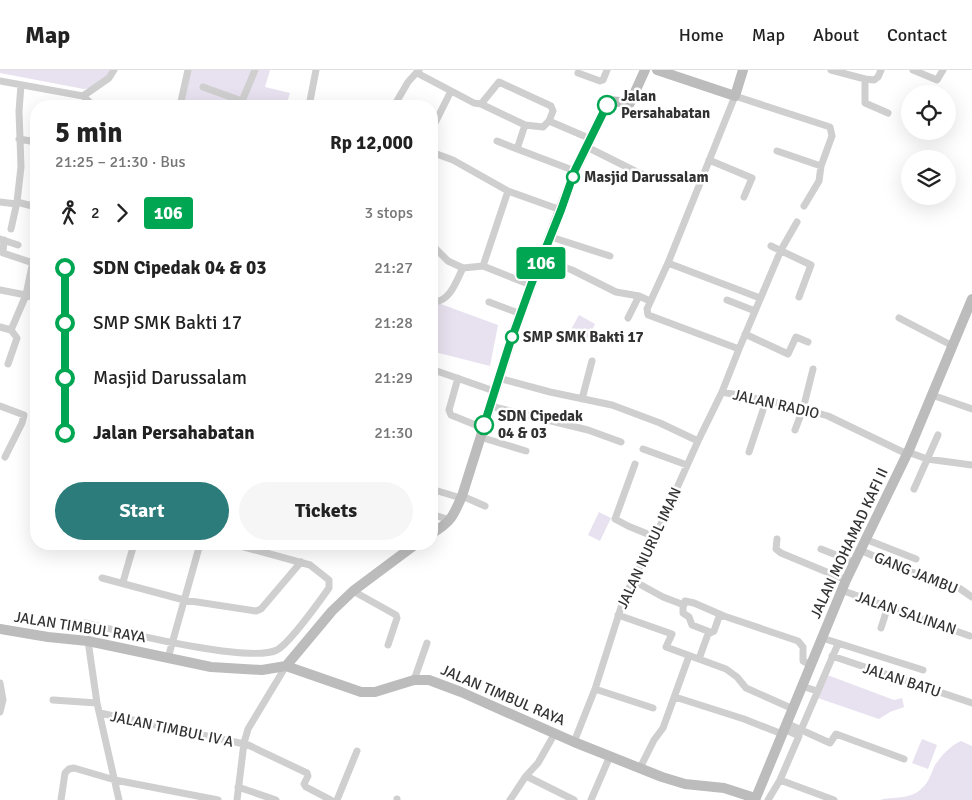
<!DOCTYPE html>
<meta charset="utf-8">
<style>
:root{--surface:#fff;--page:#f6f6f6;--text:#222;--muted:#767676;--line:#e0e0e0;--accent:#2b7c7a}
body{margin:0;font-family:Signika,sans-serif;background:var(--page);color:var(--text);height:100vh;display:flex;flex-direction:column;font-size:19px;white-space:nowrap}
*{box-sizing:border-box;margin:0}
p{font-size:16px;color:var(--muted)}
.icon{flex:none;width:28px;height:28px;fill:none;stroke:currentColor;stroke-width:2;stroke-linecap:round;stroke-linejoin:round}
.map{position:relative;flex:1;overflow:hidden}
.sheet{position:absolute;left:30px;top:30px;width:408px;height:450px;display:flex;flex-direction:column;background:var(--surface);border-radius:20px;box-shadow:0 5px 20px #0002}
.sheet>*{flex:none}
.badge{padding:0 10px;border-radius:4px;font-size:18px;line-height:32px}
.tools{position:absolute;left:901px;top:15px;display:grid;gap:10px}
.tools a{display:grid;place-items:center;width:55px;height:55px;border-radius:50%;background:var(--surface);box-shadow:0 5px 20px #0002;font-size:25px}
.map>.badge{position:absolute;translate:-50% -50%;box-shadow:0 0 0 2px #fff}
.legs{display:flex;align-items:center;gap:8px;height:55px;padding:0 25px;font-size:16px}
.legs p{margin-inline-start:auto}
.overview{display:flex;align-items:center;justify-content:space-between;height:85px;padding:0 25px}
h1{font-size:28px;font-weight:700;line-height:38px}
.primary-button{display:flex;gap:10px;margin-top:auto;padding:10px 25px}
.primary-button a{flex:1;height:58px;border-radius:30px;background:var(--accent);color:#fff;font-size:20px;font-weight:700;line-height:58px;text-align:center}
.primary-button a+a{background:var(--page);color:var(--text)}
ul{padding:0 25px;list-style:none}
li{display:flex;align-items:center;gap:18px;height:55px;font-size:19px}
li i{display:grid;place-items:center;width:8px;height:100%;margin:0 6px;background:currentColor}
li i::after{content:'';width:12px;height:12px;margin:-6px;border:4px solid;border-radius:50%;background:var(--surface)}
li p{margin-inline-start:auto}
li:first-child i{background:linear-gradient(#0000 50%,currentColor 0)}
li:last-child i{background:linear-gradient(currentColor 50%,#0000 0)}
header{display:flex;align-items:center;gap:30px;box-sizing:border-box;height:70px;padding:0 25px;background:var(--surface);border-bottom:1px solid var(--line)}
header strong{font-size:24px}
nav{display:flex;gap:28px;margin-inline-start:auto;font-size:18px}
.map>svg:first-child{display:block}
.green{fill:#e8e1ef}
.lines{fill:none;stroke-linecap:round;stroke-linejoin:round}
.street{stroke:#cfcfcf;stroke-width:7}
.secondary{stroke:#bcbcbc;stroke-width:10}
.line-1-casing{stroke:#fff;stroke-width:11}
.line-1{stroke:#00a651;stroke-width:8}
.stop-1-dot{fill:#fff;stroke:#00a651;stroke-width:2.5}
.labels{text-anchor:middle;stroke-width:5;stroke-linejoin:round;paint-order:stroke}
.stop-label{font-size:15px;font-weight:bold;fill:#323232;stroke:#fff;text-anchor:start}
.street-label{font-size:15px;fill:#323232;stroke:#fff}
</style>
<header>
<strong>Map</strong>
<nav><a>Home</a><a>Map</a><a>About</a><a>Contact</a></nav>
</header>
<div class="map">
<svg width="972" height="730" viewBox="0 0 972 730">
<rect width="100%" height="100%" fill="#fff"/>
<path class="green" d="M 0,0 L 112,0 C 105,10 96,18 84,19 L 0,3 Z
M 189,0 L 270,0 L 265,17 L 290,23 L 286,36 L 182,36 Z
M 438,233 L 498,255 L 490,296 L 431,281 L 431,255 Z
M 579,245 L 595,254 L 586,272 L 569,263 Z
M 599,442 L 611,448 L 600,471 L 588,465 Z
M 822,603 L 894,630 L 902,628 L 904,637 L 890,642 L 879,649 L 812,626 Z
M 922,669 L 937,675 L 928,699 L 912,693 Z
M 961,671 L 972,676 L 972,730 L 880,730 C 894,726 910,730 921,719 C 929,713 931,703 935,695 C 941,686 951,675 961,671 Z"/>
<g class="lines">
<path class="street" d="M 831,0 L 865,9 L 865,33 L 888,43
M 913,0 L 937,10 L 943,0
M 417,3 L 474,33 L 481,34 L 499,12 L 551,36 L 553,41 L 549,51 L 591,69
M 578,3 L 600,11 L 603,10 L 607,0
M 865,9 L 874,10 L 878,7 L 881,0
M 0,11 L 83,26 L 94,36
M 21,15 L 19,41 L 21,97 L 17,132 L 36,137
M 203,17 L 242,31 L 255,0
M 83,26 L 109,8 L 114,0
M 481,34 L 525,55 L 543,57 L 549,51
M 180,36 L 188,0
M 309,36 L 316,0
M 394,36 L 408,12 L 419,0
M 431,61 L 451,21
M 19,69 L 36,72
M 497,71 L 517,79 L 525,55
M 587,77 L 651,109
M 517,79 L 575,101
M 777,81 L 821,96
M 431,82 L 453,90 L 508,121 L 561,140
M 709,90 L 752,108 L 744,127
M 0,132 L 16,134
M 11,159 L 17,132
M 551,167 L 610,186
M 0,169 L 18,175
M 4,170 L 3,183 L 33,193
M 431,174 L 448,191 L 463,198 L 483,196 L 531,215
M 771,176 L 811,195 L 799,227
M 542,189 L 572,200 L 616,222 L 639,226
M 668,193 L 760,228
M 483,196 L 508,121
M 0,220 L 36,227
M 727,230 L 755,241
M 489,232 L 521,244
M 431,241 L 435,232 C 451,230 456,211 463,198
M 628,248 L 639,226 L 650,231
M 899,248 L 951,275
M 0,257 L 11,260 L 26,225 L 36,176
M 745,264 L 788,284 L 796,267 L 808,272
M 739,279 L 781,180 L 797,152
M 8,294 L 17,268 L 11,260
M 431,299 L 494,321
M 458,308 L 449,340 L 451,345 L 483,358
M 498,308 L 550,322 L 612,335 L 660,353 L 698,371
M 722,322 L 739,279 L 651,246 L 648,245 L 647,239 L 668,193 L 735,26 L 830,57 L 832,66 L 821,96 L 819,111 L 804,136
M 932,325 L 972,339
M 582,329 L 592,291
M 0,336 L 24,345 L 22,353 L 5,387
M 490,336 L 588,360 L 621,372
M 795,360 L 803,339 L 813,299
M 480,367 L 526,381
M 643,379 L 687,395
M 749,382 L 766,331
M 908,382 L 927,389 L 972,395
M 635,394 L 615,449 L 628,456 L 655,467
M 431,419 L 461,428
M 914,419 L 938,365
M 462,426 L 485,436
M 431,444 L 450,450
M 777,469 L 776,479 L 781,483 L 846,510
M 865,469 L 916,489
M 398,474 L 409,478
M 821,479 L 854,492
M 860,480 L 903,499 L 959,518 L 972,527
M 102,508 L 184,530 L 256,541 L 261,539 L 301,492
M 632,510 L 663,527 L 684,535
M 123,512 L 134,474
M 841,520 L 970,566
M 353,521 L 396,545 L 397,548 L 388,575
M 618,545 L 672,564 L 666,577 L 726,599 L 737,607 L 746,618 L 791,638
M 85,553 C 120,561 249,594 277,580 C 290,573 319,532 329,518 L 329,510 L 310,495 L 233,474
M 881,558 L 888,536
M 710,562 L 692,555 L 689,547 L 683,543 L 683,537 L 685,531 L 694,533 L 724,546
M 822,568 L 923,600
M 88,571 L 97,633 L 119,730
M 832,586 L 972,633
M 168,588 L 200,474
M 699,589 L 708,564 L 714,561 L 719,547 L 724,546 L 798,571 L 803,577 L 803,591 L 811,595
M 414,610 L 427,573
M 0,613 L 3,630 L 0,642
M 802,616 L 817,621
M 595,619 L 653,638
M 675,627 L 744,649 L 782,664
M 53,630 L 97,633
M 100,643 L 244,674
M 786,653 L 830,673 L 836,664 L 904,689
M 784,659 L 799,666 L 780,710 L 834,730
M 801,660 L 838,574
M 574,672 L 595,619 L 624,528 L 655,467 L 698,371 L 722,322 L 789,335 L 828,346 L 907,384
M 244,673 L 307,703 L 308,706 L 304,714 L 306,717 L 331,730
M 640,698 L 654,670 L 663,658 L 689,586
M 526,706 L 574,730
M 238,717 L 276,730
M 61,730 L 65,703 L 69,699 L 74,698 L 115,710 L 218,730
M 237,730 L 244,673 L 248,659 L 286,596
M 337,730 L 357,681
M 397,730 L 397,729
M 510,730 L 526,706 L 538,693 L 555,663
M 591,730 L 610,686
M 768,730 L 780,710"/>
<path class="secondary" d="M 657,0 L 735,26 L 743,0
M 431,464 C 451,452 453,447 462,426 L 515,258 L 575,101 L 609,31 L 630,33 L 645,0
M 0,559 L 48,567 L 88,571 L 211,597 L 262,600 L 286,596 L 361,622 L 375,622 L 414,610 L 429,610 L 461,622 L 574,672 L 662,707 L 685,714 L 724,718 L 755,728
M 286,596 L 332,541 L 353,521 L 416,474
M 755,730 L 846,510 L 909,380 L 972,229"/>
</g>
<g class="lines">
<g class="line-1-casing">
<path id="line-1" d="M 484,355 L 509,276 L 531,215 L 561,140 L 575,100 L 607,35"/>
</g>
<use href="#line-1" class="line-1"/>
</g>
<g class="stop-1-dot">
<circle cx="607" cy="35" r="9"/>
<circle cx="573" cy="107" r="6"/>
<circle cx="512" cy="267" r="6"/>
<circle cx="484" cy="355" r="9"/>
</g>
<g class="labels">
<g class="stop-label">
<text x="621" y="31">Jalan<tspan x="621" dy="17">Persahabatan</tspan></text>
<text x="584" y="112">Masjid Darussalam</text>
<text x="523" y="272">SMP SMK Bakti 17</text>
<text x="498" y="351">SDN Cipedak<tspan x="498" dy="17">04 &amp; 03</tspan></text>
</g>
<g class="street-label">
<text transform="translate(776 334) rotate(13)" y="5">JALAN RADIO</text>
<text transform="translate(849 473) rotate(-65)" y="5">JALAN MOHAMAD KAFI II</text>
<text transform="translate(649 478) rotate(-65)" y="5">JALAN NURUL IMAN</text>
<text transform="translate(916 503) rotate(22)" y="5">GANG JAMBU</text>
<text transform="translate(906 543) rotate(19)" y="5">JALAN SALINAN</text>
<text transform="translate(80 557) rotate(9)" y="5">JALAN TIMBUL RAYA</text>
<text transform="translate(902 610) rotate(18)" y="5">JALAN BATU</text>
<text transform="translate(503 625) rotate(23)" y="5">JALAN TIMBUL RAYA</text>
<text transform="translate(172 659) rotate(12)" y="5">JALAN TIMBUL IV A</text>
</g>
</g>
</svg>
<div class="tools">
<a><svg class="icon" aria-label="locate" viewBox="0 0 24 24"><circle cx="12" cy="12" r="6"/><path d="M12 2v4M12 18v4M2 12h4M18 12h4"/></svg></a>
<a><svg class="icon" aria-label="layers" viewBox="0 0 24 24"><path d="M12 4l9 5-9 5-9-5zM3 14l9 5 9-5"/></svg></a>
</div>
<b class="badge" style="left:541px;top:193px;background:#00a651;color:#fff">106</b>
<section class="sheet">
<div class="overview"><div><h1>5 min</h1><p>21:25 – 21:30 · Bus</p></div><b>Rp 12,000</b></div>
<div class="legs"><svg class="icon" aria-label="walk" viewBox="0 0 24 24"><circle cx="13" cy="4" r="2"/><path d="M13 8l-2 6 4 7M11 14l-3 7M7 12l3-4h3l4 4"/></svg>2<svg class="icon" aria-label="forward" viewBox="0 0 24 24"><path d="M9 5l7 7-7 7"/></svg><b class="badge" style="background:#00a651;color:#fff">106</b><p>3 stops</p></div>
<ul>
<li><i style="color:#00a651"></i><b>SDN Cipedak 04 &amp; 03</b><p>21:27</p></li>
<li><i style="color:#00a651"></i><span>SMP SMK Bakti 17</span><p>21:28</p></li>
<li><i style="color:#00a651"></i><span>Masjid Darussalam</span><p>21:29</p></li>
<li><i style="color:#00a651"></i><b>Jalan Persahabatan</b><p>21:30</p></li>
</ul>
<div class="primary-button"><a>Start</a><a>Tickets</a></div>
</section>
</div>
